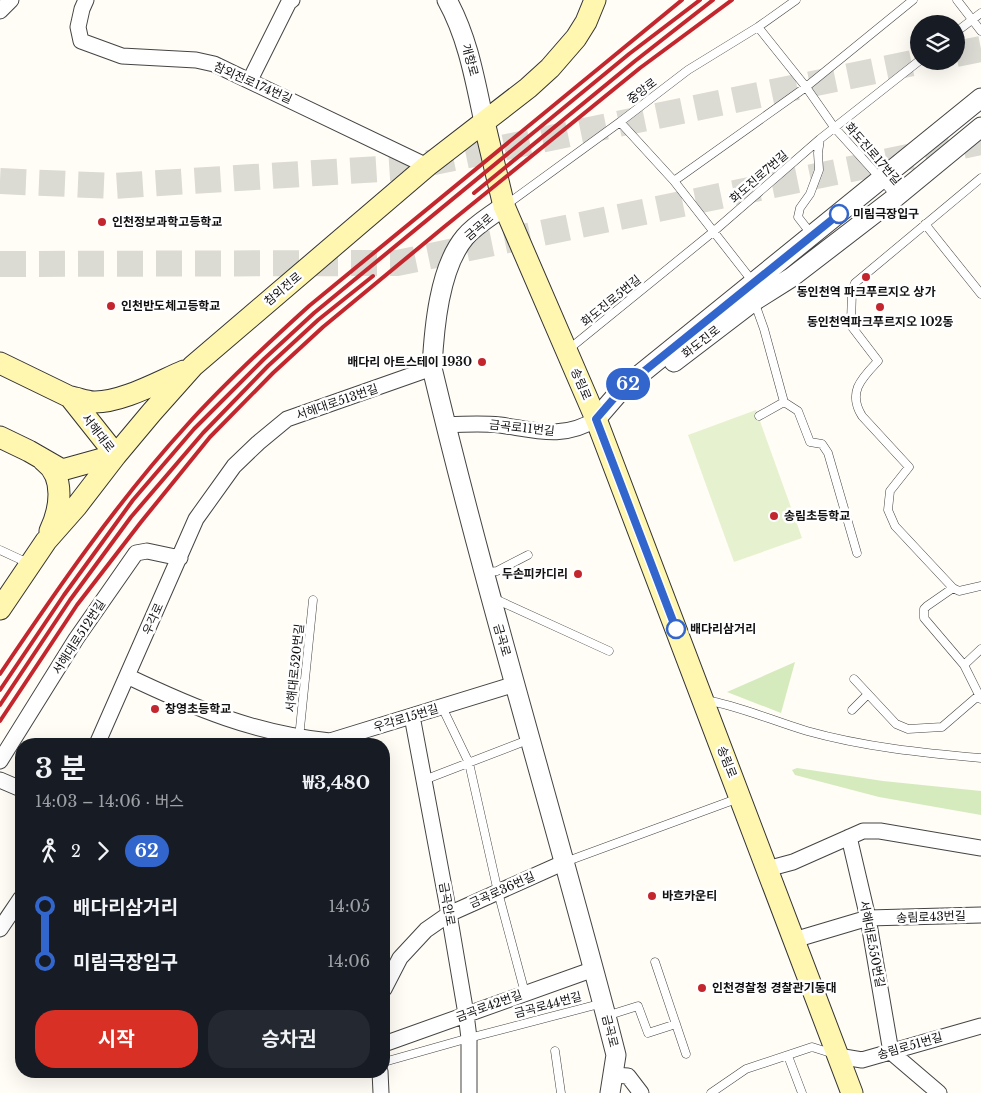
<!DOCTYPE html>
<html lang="ko">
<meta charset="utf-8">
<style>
:root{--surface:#171b24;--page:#242831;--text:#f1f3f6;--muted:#9ea1a6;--accent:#d93025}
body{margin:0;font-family:"Libre Baskerville","Noto Sans KR",serif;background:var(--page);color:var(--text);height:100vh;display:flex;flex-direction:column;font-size:19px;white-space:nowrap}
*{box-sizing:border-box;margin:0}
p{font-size:16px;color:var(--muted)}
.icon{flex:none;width:28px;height:28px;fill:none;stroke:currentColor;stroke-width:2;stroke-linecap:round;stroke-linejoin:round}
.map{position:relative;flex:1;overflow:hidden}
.panel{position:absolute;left:15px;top:738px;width:375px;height:340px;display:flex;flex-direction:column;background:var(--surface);border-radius:20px;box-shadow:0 5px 20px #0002}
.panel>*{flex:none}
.badge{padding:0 10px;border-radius:16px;font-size:18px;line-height:32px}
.fabs{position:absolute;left:910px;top:15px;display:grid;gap:10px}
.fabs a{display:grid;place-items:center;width:55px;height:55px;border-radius:50%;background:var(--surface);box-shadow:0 5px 20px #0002;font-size:25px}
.map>.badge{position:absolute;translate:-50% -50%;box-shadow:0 0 0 2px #fff}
.legs{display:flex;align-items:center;gap:8px;height:55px;padding:0 20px;font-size:16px}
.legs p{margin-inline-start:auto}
.summary{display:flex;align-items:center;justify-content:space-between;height:85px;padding:0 20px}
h1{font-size:28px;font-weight:700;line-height:38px}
.cta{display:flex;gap:10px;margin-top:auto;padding:10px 20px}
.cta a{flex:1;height:58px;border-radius:20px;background:var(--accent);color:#fff;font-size:20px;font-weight:700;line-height:58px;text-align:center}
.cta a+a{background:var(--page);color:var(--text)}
ul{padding:0 20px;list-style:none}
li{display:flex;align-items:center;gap:18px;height:55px;font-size:19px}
li i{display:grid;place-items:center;width:8px;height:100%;margin:0 6px;background:currentColor}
li i::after{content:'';width:12px;height:12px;margin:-6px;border:4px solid;border-radius:50%;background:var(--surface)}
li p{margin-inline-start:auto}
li:first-child i{background:linear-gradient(#0000 50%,currentColor 0)}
li:last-child i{background:linear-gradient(currentColor 50%,#0000 0)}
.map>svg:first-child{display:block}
.green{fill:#d5ebbd}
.pitch{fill:#e6f2cf}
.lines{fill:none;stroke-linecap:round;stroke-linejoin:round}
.motorway-tunnel{stroke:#dbdad3;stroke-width:26;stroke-dasharray:26 13;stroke-linecap:butt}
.service-casing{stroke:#444;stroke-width:9}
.minor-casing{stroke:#444;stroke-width:17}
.tertiary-casing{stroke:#444;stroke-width:21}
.secondary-casing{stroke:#333;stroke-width:23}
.service{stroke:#fff;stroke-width:8}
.minor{stroke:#fff;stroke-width:15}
.tertiary{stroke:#fff;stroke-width:19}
.secondary{stroke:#fff6b0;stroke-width:21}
.rail{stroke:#c4262e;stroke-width:4}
.line-1-casing{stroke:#fff;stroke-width:11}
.line-1{stroke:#36c;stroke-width:8}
.stop-1-dot{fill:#fff;stroke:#36c;stroke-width:2.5}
.poi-dot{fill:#c4262e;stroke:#fff;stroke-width:2}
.labels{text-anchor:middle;stroke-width:5;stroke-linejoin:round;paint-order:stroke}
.street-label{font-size:12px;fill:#111;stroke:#fff}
.stop-label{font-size:12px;font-weight:bold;fill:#111;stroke:#fff;text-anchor:start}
.poi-label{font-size:12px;font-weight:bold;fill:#111;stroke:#fff;text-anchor:start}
</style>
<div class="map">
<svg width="981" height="1093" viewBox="0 0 981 1093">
<rect width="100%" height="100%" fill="#fffdf5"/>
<path class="green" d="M 795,662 L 781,713 L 727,692 Z
M 797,768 L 883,781 L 981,791 L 981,815 L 879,797 L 795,775 L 792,770 Z"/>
<path class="pitch" d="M 756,410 L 802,538 L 734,562 L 688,435 Z"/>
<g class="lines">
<path class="motorway-tunnel" d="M 956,54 L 981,49
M 0,181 L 114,186 L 410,167 L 923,61
M 0,264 L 397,263 L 981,142"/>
<g class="service-casing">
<path id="service" d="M 957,0 L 981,31
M 758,27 L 806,87 L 834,127 L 881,179 L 896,197
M 956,32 L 981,13
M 620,122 L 674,181 L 753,282
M 981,178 L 855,283 L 852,291 L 851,323 L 852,327 L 878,361 C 862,378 847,392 862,416 L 909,467 L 890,491 L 888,510 L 895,526 L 953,588 L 959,591 L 981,586
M 674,181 L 806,87 L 913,0
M 506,205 L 620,122 L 688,70 L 758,27 L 796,0
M 925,224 L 981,294
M 812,235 L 798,217 L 800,208 L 810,194 L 819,170 L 818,153 L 820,139 L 919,61
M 754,301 L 764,329 L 784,402 L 798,411 L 810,442 L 822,444 L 828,453 L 857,553
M 569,349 L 713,232 L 820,139
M 759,416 L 784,402
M 0,550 L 28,563
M 484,573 L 497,571 L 528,555
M 953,588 L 927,606 L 924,609 L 924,618 L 964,665 L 981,699
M 493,598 L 609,651
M 964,665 L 981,649
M 854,679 L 896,724 L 908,729 L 942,727 L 978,696
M 705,700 C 740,706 773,721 807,731 C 864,747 923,753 981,758
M 442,707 L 469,763 L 498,892 L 525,993
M 852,710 L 868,694
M 299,738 L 313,600
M 424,780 L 520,743
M 565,862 L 739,798
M 655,962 L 686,1054
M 606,1016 L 638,1006 L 648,1033 L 676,1024
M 555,1051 L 561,1093
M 788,1056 L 802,1093
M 384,1062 L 469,1038 L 603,1003
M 711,1093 L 746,1069 L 812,1047 L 834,1054"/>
</g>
<g class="minor-casing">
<path id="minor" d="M 86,0 L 82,9 L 78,27 L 81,41 L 122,56 L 196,60 L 214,64 L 427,166
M 0,11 L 11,0
M 250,80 L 289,2 L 292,0
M 446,425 C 464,424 481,423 500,425 C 535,430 564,440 596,419
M 127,676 C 194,708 256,734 330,741 L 515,684
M 412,716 L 449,914 L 466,1014 L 469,1038 L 469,1093
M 97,744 L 196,519 L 234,466 L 258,443 L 287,419 L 432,368
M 0,761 L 76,639 L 136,553 L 147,551 L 180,558
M 0,780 L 21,789
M 849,837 L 868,918 L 891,1052 L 939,1093
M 767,869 L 793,862 L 863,831 L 880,831 L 981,848
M 0,929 L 21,898
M 794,940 L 868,918 L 981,915
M 384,989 L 400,958 L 426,930 L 449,914 L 565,862
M 384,1044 L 594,969
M 838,1056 L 862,1060 L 981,1026
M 380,1071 L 381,1093
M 613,1075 L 628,1076 L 641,1093"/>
</g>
<g class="tertiary-casing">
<path id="tertiary" d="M 447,0 C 468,38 475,80 484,122
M 504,206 C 491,216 475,225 465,237 C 439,268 434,329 432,368 C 484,586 549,800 606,1016 L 616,1055 L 610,1093
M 674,362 L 754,301 L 792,277 L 896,197 L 981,127
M 596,419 L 622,389 L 981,98"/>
</g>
<g class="secondary-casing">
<path id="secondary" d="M 484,122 L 504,206 L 596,419 L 852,1093
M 0,363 L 70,397 L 116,455
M 70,397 C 77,398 85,401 93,402 C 121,403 158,382 184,371
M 0,437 L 29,451 L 62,470 L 116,455
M 44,461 C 66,477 60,510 50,531
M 0,609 L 46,541 L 76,507 L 116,455 L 152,412 L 193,366 L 427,166 L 528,88 L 550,68 L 576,38 L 586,22 L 595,0"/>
</g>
<use href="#service" class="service"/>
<use href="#minor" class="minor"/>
<use href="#tertiary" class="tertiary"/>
<use href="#secondary" class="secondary"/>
<path class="rail" d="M 474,193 L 635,61 L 713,0
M 0,674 C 58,588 117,502 187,425 C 225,383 267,344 309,306 L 682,0
M 0,690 L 64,595 L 133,500 L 194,429 L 264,359 L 314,313 L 629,54 L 700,0
M 0,705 L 70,600 L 131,517 L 203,433 L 268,366 L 318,320 L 373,276
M 0,721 L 77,605 L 141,522 L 210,437 L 273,373 L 323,327 L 444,227 L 640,68 L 732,0"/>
</g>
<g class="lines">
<g class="line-1-casing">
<path id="line-1" d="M 676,629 L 596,419 L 622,389 L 839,214"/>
</g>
<use href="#line-1" class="line-1"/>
</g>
<g class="stop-1-dot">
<circle cx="839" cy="214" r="9"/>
<circle cx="676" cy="629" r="9"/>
</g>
<g class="poi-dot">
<circle cx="102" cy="222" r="5"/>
<circle cx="866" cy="277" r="5"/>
<circle cx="111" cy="306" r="5"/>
<circle cx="880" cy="307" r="5"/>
<circle cx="482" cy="362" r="5"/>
<circle cx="774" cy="516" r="5"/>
<circle cx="578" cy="574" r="5"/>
<circle cx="155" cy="709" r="5"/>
<circle cx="652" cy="896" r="5"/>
<circle cx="702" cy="988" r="5"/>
</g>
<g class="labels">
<g class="street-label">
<text transform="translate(470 60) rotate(75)" y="4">개항로</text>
<text transform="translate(253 83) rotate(24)" y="4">참외전로174번길</text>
<text transform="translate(642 91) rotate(-37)" y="4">중앙로</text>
<text transform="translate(873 154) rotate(49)" y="4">화도진로17번길</text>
<text transform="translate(759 177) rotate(-41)" y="4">화도진로7번길</text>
<text transform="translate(479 227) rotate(-41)" y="4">금곡로</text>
<text transform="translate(283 289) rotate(-40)" y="4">참외전로</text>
<text transform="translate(611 301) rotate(-39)" y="4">화도진로5번길</text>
<text transform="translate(701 342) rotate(-38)" y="4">화도진로</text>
<text transform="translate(581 384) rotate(67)" y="4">송림로</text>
<text transform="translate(337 402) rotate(-19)" y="4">서해대로513번길</text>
<text transform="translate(522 428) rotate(6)" y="4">금곡로11번길</text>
<text transform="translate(98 433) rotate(52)" y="4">서해대로</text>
<text transform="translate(153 619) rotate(-66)" y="4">우각로</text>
<text transform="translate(79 637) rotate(-57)" y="4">서해대로512번길</text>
<text transform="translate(502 640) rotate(74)" y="4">금곡로</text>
<text transform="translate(295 668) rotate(-84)" y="4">서해대로520번길</text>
<text transform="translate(406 718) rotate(-17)" y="4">우각로15번길</text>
<text transform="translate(727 762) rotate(69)" y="4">송림로</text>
<text transform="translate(502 890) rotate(-24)" y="4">금곡로36번길</text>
<text transform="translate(447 904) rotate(80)" y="4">금곡안로</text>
<text transform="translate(931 917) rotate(-2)" y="4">송림로43번길</text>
<text transform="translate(872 944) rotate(79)" y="4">서해대로550번길</text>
<text transform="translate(548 1005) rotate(-15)" y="4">금곡로44번길</text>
<text transform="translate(489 1006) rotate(-20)" y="4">금곡로42번길</text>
<text transform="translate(610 1031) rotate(76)" y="4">금곡로</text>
<text transform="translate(910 1046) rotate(-16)" y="4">송림로51번길</text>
</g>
<g class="stop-label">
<text x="853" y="218">미림극장입구</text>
<text x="690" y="633">배다리삼거리</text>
</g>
<g class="poi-label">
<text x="112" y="226">인천정보과학고등학교</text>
<text x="866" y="296" text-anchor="middle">동인천역 파크푸르지오 상가</text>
<text x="121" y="310">인천반도체고등학교</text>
<text x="880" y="326" text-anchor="middle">동인천역파크푸르지오 102동</text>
<text x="472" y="366" text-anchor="end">배다리 아트스테이 1930</text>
<text x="784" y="520">송림초등학교</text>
<text x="568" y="578" text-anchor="end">두손피카디리</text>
<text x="165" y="713">창영초등학교</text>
<text x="662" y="900">바흐카운티</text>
<text x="712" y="992">인천경찰청 경찰관기동대</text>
</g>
</g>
</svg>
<div class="fabs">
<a><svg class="icon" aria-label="layers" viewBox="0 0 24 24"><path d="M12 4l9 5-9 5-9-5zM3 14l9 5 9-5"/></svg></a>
</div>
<b class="badge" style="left:628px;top:384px;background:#36c;color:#fff">62</b>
<section class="panel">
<div class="summary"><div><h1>3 분</h1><p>14:03 – 14:06 · 버스</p></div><b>₩3,480</b></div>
<div class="legs"><svg class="icon" aria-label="walk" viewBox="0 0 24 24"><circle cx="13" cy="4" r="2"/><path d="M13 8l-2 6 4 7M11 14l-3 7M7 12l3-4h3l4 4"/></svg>2<svg class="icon" aria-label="forward" viewBox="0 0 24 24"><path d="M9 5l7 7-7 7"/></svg><b class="badge" style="background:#36c;color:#fff">62</b></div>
<ul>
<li><i style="color:#36c"></i><b>배다리삼거리</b><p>14:05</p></li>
<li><i style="color:#36c"></i><b>미림극장입구</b><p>14:06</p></li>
</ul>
<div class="cta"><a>시작</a><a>승차권</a></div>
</section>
</div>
